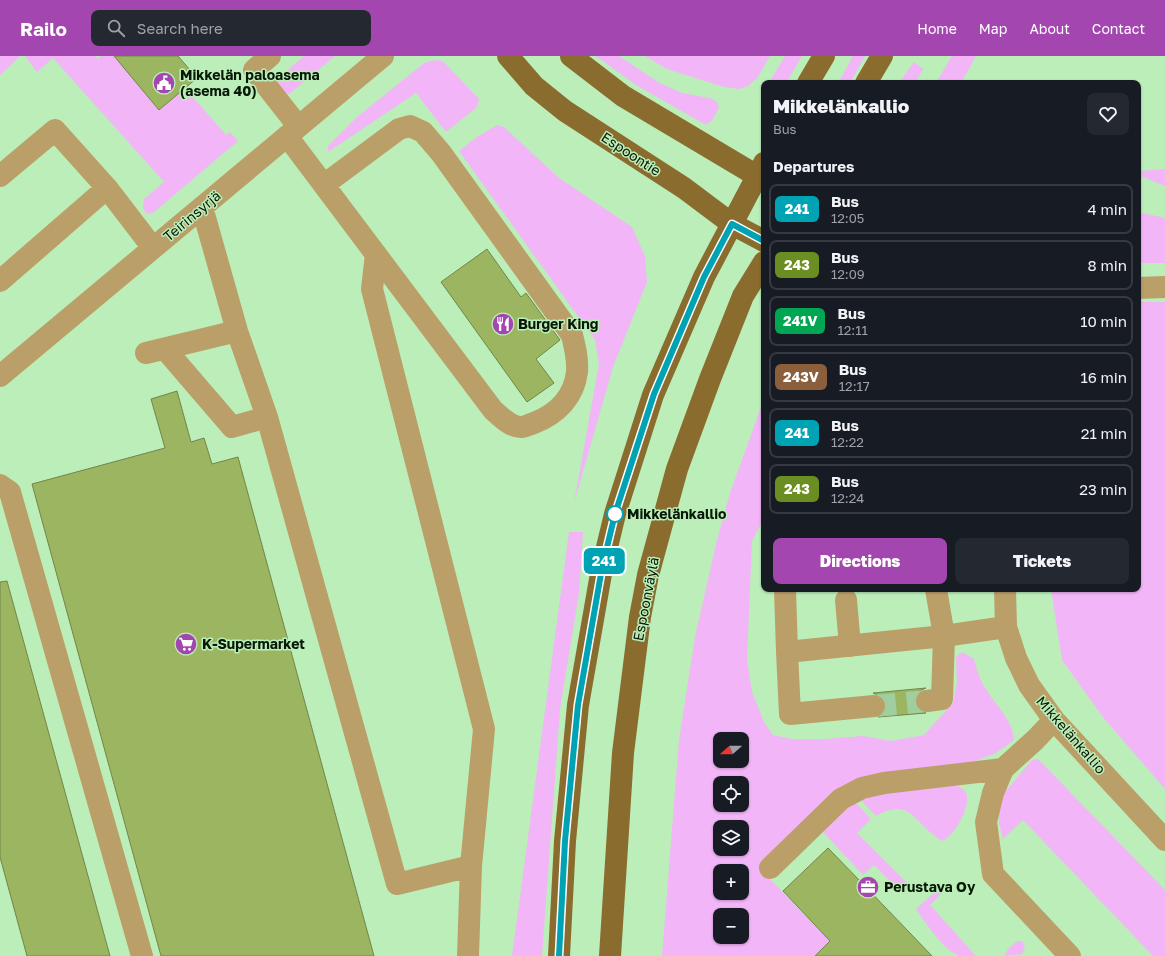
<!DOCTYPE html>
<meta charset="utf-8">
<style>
:root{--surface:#171b24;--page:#242831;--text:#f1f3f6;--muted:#9ea1a6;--line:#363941;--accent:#a446af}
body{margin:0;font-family:"Golos Text",sans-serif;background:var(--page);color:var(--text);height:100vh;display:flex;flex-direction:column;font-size:15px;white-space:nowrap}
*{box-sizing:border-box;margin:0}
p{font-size:13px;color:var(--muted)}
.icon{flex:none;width:22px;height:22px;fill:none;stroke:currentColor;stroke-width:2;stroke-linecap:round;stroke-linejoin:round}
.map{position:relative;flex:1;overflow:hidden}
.details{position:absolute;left:761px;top:24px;width:380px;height:512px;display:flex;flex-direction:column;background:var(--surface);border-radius:8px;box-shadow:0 1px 3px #0004}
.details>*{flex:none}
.badge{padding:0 8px;border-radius:6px;font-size:14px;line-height:26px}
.needle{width:26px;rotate:249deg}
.buttons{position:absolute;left:713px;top:676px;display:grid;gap:8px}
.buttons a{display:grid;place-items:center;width:36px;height:36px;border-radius:8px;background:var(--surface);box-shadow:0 1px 3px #0004;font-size:20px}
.map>.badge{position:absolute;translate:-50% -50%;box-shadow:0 0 0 2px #fff}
h2{padding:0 12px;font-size:15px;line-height:36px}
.round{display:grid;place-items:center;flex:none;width:42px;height:42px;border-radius:8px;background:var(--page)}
.head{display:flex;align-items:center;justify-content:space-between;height:68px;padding:0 12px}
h1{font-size:19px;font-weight:800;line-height:30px}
.action{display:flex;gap:8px;margin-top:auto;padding:8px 12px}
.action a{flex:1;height:46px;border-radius:8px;background:var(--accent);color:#fff;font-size:16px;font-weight:800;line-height:46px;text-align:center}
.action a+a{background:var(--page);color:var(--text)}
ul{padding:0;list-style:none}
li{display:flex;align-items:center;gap:12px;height:50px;margin:0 8px 6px;padding:0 4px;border:2px solid var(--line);border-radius:8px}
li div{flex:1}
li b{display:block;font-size:15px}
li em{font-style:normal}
li .badge{min-width:44px;font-weight:700;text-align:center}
header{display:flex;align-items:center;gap:24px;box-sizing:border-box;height:56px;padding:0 20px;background:var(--accent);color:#fff}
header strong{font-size:19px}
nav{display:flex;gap:22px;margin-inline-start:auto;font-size:14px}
.search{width:280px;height:36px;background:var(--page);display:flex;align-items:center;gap:10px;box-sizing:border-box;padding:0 14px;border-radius:8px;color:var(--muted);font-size:15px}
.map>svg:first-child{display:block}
.green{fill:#f2b5f7;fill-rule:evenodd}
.building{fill:#9bb561;stroke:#728648}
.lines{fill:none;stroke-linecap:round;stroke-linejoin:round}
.minor-tunnel{stroke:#a1ce9e;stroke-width:22;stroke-dasharray:22 11;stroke-linecap:butt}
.minor{stroke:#bb9f69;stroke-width:22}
.major{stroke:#8a6d2e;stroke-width:22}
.line-casing{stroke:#fff;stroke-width:9}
.line{stroke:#00a3b4;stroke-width:6}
.stop-dot{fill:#fff;stroke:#00a3b4;stroke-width:2}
.labels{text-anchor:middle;stroke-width:3;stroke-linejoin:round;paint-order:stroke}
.poi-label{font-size:14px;font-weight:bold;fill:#071906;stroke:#bceeb9;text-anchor:start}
.street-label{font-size:14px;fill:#071906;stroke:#bceeb9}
.stop-label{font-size:14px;font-weight:bold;fill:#071906;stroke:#bceeb9;text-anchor:start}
</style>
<header>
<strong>Railo</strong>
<div class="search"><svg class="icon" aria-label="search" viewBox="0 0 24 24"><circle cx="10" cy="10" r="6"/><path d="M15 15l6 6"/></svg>Search here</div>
<nav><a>Home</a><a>Map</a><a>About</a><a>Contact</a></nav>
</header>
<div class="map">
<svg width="1165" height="900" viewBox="0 0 1165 900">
<rect width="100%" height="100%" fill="#bceeb9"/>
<path class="green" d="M 0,0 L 20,0 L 0,19 Z
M 25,0 L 95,0 L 98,3 L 101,0 L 114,0 L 159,54 L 185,32 L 226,79 L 230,76 L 238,85 L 154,156 L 149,158 L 145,156 L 143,152 L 144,143 L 164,126 L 53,2 L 37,16 Z
M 304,0 L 335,0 L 289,38 L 285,39 L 274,26 Z
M 596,0 L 619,0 L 658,26 L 682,37 L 710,42 L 716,45 L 719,51 L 713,63 L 706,69 L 636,29 Z
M 645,0 L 770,0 L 757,22 L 748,30 L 739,33 L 724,31 L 667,13 Z
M 785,0 L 802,0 L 786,27 L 769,27 Z
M 853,0 L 865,0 L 850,27 L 838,27 Z
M 952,0 L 976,0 L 961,27 L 936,27 Z
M 436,4 L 443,5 L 479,43 L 477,51 L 446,76 L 416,37 L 328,96 L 328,90 L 356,62 L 424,7 Z
M 914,6 L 923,13 L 915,27 L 899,27 Z
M 497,69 L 504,71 L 559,122 L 632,171 L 645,200 L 647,226 L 613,311 L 574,447 L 599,308 L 595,284 L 459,95 L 477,81 Z
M 1138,100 L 1140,115 L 1165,113 L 1165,130 L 1138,119 Z
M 1138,156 L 1165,162 L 1165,207 L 1138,207 Z
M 1138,246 L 1165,246 L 1165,733 L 1102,660 L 1062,604 L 1051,533 L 1138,533 Z
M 764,343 L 764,462 L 752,485 L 747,604 L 752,636 L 764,666 L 773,679 L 792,683 L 826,683 L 863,680 L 891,685 L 924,679 L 953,647 L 957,626 L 956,601 L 962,596 L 974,603 C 977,614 980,625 987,635 C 997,651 1013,664 1014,684 L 996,697 L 970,707 L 813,759 L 759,812 L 830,885 L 820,895 L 824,900 L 662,900 L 679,684 L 695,581 L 716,488 L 730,437 ZM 720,683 L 742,683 L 742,705 L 720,705 ZM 720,727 L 742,727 L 742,749 L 720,749 ZM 720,771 L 742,771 L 742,793 L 720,793 ZM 720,815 L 742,815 L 742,837 L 720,837 ZM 720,859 L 742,859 L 742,881 L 720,881 Z
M 569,476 L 583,476 L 579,537 L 560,653 L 542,900 L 512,900 Z
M 1038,703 L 1165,834 L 1165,900 L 1153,900 L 1023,764 L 1003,783 L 999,767 L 999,743 L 1032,704 Z
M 940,728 C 948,729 958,728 964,734 C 975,745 954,781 942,785 C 914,768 911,740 876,760 L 858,741 Z
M 853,744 L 871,763 L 857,777 L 907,827 L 899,834 L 874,809 L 863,819 L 821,774 Z
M 940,832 L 943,836 L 930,849 L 976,900 C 971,900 965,900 960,900 C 946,897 924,865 916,853 Z
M 1017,885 L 1022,885 L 1025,891 L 1022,898 L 1004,900 L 1009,892 Z"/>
<path class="building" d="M 114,0 L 178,0 L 197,22 L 159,54 Z
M 487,193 L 521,241 L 526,237 L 560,284 L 536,303 L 554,327 L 527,346 L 441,226 Z
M 177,335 L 191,386 L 204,382 L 212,408 L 238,401 L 374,900 L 161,900 L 32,428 L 165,392 L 151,343 Z
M 7,525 L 110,900 L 27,900 L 0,801 L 0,526 Z
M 926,632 L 919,635 L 915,641 L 915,646 L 917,653 L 926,657 L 878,661 L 885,656 L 886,648 L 884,642 L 873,637 Z
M 828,792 L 861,826 L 932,900 L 815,900 L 830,885 L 783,835 Z"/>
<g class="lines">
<path class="minor-tunnel" d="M 874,650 L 927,645"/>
<path class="minor" d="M 270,0 L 254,14 L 298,70
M 287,80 L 493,354 C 500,360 511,372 522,371 C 525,371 530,368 534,367 C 557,358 574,341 577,316 C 578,303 575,291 572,279 L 441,97 L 423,76 L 410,70 L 399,73 L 325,128
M 0,120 L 55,74 L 107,132 L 153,192
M 202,151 L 237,275 L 267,361 L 397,828 L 471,810 L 468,900
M 376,198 L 372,233 L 484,673 L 471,810
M 0,225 L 107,132
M 1138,232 L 1165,231
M 165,293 L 232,371 L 267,361
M 146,297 L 237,275
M 0,320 L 383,0
M 0,429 L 10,436 L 142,900
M 785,533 L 787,596 L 944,580 L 1006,571
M 1005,533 L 1006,571 L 1016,602 L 1029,629 L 1054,664 L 1165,784
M 846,544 L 850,590
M 787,596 L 790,658 L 874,650
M 927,645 L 942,643 L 944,580 L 936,533
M 1054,664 L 1035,684 L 1003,713 L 993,737 L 986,766 L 993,818 L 1070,900
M 770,812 L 841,743 L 862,732 L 884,727 L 1003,713"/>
<path class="major" d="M 508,0 L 534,30 L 565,55 L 684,132 L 732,168 L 764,185
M 571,0 L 623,40 L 764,124
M 808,27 L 824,0
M 866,27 L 882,0
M 559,900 L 565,785 L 578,649 L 602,512 L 615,458 L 653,339 L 704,221 L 764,107
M 610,900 L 623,697 L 640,561 L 648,519 L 677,413 L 710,323 L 743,240 L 764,206"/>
</g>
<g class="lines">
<g class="line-casing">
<path id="line" d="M 559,900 L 565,785 L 578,649 L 602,512 L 615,458 L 654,338 L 704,221 L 732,168 L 764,185"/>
</g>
<use href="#line" class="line"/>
</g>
<defs>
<g id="civic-disc" transform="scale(1.15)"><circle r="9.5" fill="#a446af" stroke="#bceeb9"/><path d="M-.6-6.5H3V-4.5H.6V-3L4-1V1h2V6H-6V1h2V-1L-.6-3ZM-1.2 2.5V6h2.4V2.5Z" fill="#fff"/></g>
<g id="restaurant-disc" transform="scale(1.15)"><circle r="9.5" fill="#a446af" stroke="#bceeb9"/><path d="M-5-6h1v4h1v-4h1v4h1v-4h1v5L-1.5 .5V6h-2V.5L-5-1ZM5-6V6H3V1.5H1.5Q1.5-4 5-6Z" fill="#fff"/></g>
<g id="supermarket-disc" transform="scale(1.15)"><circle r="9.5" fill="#a446af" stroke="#bceeb9"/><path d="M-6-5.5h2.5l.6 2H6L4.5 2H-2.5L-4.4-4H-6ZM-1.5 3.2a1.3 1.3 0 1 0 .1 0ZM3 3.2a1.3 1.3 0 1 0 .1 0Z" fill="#fff"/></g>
<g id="office-disc" transform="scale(1.15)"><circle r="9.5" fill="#a446af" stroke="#bceeb9"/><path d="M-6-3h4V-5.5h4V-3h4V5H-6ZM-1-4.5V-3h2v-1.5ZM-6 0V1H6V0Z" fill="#fff"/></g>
</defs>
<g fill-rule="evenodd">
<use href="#civic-disc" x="164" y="27"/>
<use href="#restaurant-disc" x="503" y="268"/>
<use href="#supermarket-disc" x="186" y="588"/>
<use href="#office-disc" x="868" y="831"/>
</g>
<circle class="stop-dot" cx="615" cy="458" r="8"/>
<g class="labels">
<g class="poi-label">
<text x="180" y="24">Mikkelän paloasema<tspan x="180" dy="16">(asema 40)</tspan></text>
<text x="518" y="273">Burger King</text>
<text x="202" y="593">K-Supermarket</text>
<text x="884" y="836">Perustava Oy</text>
</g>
<g class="street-label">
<text transform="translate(631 98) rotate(33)" y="5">Espoontie</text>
<text transform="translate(192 160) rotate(-40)" y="5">Teirinsyrjä</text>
<text transform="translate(646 543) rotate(-79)" y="5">Espoonväylä</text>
<text transform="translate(1071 679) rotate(49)" y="5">Mikkelänkallio</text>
</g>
<g class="stop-label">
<text x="627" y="463">Mikkelänkallio</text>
</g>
</g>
</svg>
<div class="buttons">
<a><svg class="needle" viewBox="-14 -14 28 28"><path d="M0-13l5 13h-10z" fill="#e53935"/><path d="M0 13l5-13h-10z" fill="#9ea1a6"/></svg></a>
<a><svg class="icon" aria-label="locate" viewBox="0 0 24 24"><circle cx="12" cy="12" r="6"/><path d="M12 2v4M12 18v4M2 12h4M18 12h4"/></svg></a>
<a><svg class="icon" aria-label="layers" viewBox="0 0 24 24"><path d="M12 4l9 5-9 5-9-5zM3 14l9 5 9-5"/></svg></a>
<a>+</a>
<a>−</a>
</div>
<b class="badge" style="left:604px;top:505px;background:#00a3b4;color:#fff">241</b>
<section class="details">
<div class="head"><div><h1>Mikkelänkallio</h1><p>Bus</p></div><a class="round"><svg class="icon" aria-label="heart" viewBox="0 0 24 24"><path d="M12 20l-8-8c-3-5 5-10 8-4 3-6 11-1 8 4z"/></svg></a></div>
<h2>Departures</h2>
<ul>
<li><span class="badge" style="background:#00a3b4;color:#fff">241</span><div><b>Bus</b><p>12:05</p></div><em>4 min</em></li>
<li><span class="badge" style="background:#6b8e23;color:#fff">243</span><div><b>Bus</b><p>12:09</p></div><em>8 min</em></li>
<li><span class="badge" style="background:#00a651;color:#fff">241V</span><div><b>Bus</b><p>12:11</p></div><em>10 min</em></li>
<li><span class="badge" style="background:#8b5e3c;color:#fff">243V</span><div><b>Bus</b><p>12:17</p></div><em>16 min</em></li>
<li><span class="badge" style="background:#00a3b4;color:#fff">241</span><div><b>Bus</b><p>12:22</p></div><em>21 min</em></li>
<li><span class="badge" style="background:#6b8e23;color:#fff">243</span><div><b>Bus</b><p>12:24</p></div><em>23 min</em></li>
</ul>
<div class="action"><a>Directions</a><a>Tickets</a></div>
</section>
</div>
